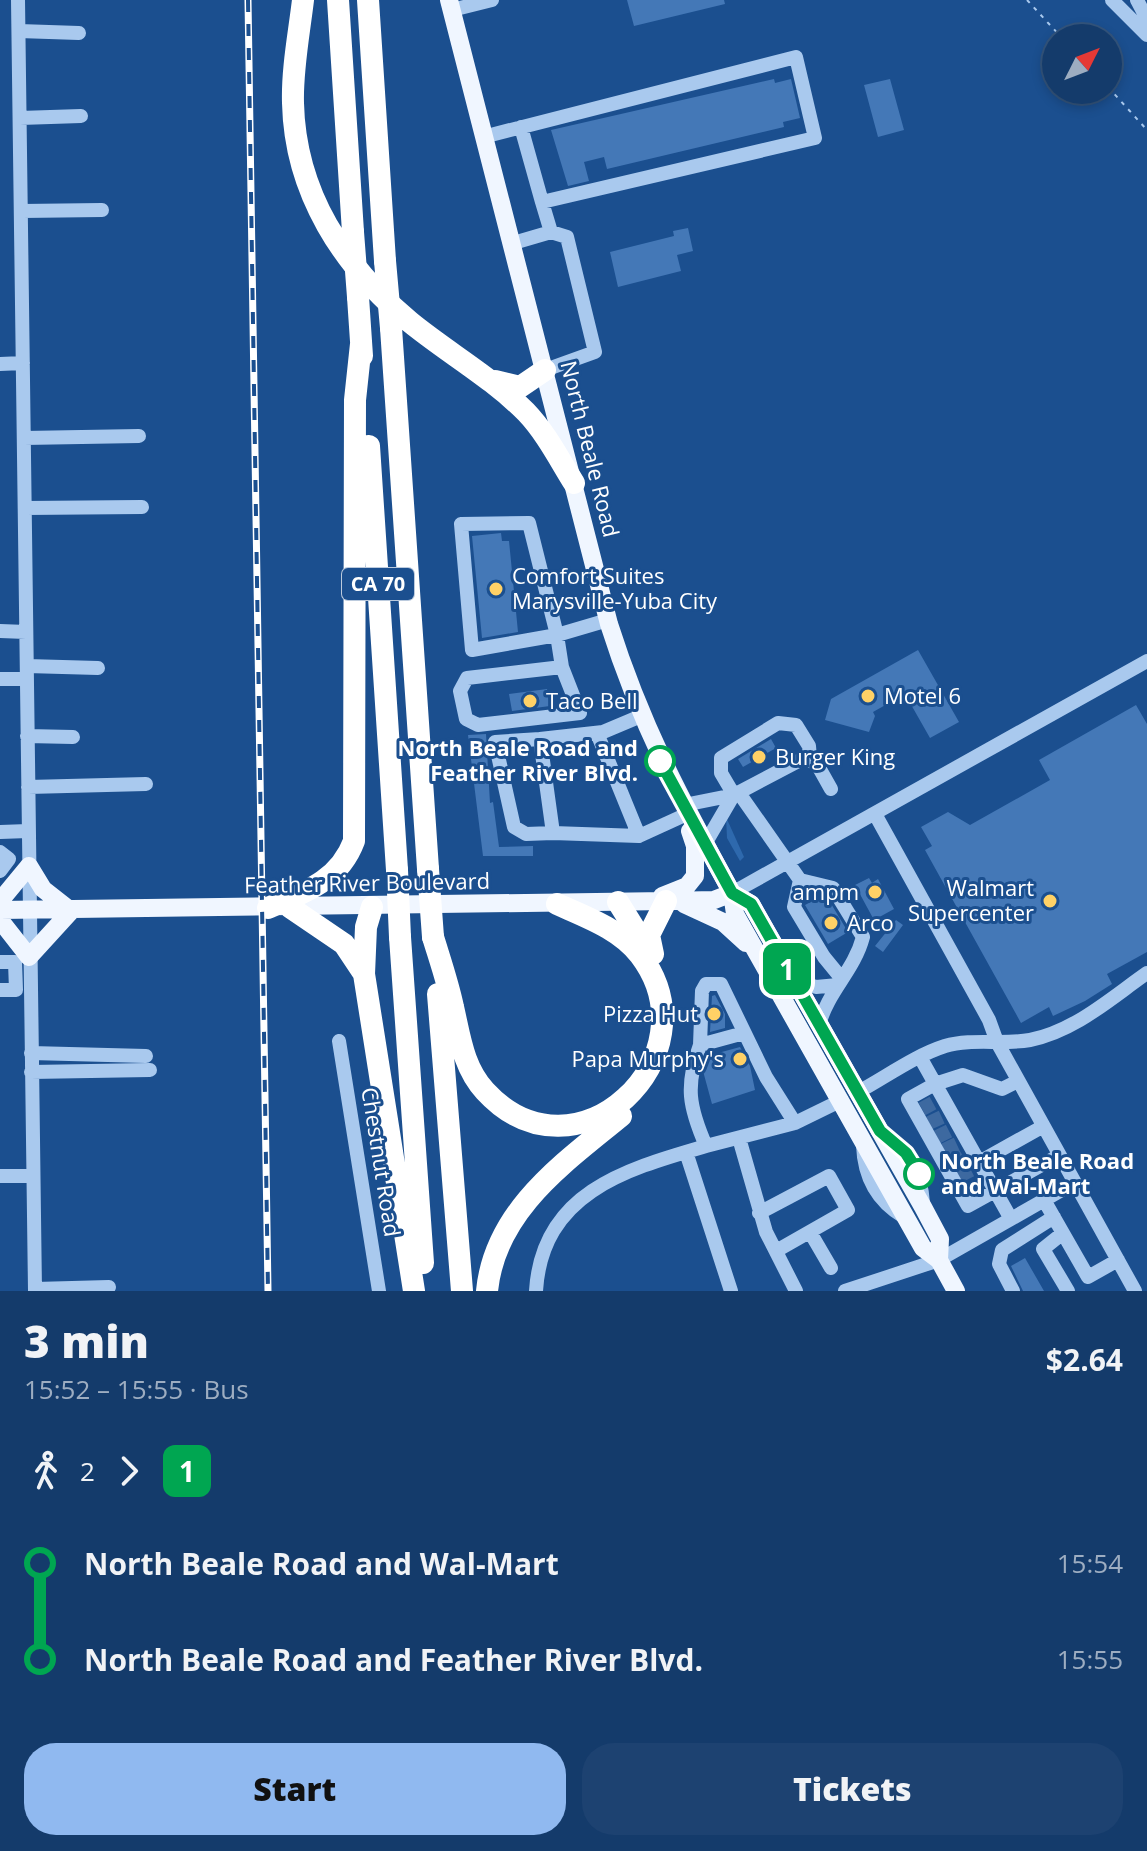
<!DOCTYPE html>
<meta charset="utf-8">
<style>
:root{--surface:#143b6b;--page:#1d4271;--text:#f1f3f6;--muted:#9dadc1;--line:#33557e;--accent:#90b9f0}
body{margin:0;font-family:"Open Sans",sans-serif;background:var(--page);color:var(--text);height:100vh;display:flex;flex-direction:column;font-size:30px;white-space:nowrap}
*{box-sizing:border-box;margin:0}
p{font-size:26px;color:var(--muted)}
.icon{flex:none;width:44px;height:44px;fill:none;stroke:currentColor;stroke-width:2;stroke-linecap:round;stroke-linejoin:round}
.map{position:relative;height:1291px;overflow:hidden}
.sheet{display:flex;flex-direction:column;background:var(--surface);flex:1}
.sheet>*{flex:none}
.badge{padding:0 16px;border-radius:12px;font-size:28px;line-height:52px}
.needle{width:52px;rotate:48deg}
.buttons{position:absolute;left:1042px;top:24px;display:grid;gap:16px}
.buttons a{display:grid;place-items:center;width:80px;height:80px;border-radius:50%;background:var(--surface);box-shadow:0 4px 12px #0003,0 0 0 2px var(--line);font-size:40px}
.map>.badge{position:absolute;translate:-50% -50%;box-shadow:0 0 0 4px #fff}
.legs{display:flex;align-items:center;gap:12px;height:88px;padding:0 24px;font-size:26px}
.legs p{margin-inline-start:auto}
.overview{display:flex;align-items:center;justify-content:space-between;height:136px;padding:0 24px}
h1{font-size:44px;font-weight:800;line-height:60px}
.primary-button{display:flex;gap:16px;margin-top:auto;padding:16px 24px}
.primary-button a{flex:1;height:92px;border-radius:32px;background:var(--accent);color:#111;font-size:32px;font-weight:800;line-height:92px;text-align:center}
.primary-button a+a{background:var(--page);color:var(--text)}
ul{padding:0 24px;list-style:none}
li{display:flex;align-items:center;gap:28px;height:96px;font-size:30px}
li i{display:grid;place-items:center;width:12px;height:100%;margin:0 10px;background:currentColor}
li i::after{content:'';width:20px;height:20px;margin:-10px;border:6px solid;border-radius:50%;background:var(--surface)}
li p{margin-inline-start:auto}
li:first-child i{background:linear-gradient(#0000 50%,currentColor 0)}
li:last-child i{background:linear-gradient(currentColor 50%,#0000 0)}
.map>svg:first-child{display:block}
.green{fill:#2e69ad}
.building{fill:#4478b7}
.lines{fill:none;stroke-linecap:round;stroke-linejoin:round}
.minor-tunnel{stroke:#3d69a0;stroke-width:14;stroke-dasharray:14 7;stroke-linecap:butt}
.path{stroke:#a9c9ee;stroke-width:2;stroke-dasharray:4 6;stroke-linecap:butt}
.minor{stroke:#a9c9ee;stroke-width:14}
.major{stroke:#f0f6ff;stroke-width:18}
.highway{stroke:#fff;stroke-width:22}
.rail-casing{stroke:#fff;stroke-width:7}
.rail{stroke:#1b4f8f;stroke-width:4;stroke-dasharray:12;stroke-linecap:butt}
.highway-bridge{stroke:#fff;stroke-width:22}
.line-1-casing{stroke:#fff;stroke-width:18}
.line-1{stroke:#00a651;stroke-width:12}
.poi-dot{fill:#ffd166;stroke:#1b4f8f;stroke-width:3}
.stop-1-dot{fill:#fff;stroke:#00a651;stroke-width:4}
.labels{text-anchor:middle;stroke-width:6;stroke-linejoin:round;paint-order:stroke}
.shield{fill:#1b4f8f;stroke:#bbcadd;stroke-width:2}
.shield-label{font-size:20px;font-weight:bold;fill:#fff}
.street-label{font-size:22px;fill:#fff;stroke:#1b4f8f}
.poi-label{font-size:22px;fill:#fff;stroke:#1b4f8f;text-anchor:start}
.stop-label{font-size:22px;font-weight:bold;fill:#fff;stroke:#1b4f8f;text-anchor:end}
</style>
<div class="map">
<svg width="1147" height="1291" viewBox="0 0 1147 1291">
<rect width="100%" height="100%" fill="#1b4f8f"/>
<path class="green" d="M 726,817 L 744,857 L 740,861 L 727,838 Z"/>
<path class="building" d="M 627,0 L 724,0 L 725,4 L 634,26 Z
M 774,79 L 775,83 L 791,79 L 800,118 L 783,122 L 784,127 L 607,169 L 604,157 L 584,162 L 589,181 L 568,186 L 551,130 Z
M 890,79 L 904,130 L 878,137 L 864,85 Z
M 688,228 L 693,251 L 677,255 L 681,271 L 618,287 L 610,252 L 674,236 L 673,231 Z
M 501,533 L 502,541 L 509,541 L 518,632 L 482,638 L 472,536 Z
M 918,650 L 959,722 L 930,738 L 905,694 L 873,712 L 875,716 L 869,732 L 825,720 L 831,699 Z
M 547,689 L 550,706 L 512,711 L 509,694 Z
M 1136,705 L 1147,724 L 1147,952 L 1107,974 L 1112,984 L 1085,1001 L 1053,1016 L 1049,1007 L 1021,1023 L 925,850 L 932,846 L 921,827 L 948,812 L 970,825 L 1050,780 L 1039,760 Z
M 486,734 L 490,803 L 493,802 L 499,847 L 533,846 L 533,856 L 483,856 L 468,735 Z
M 771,739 L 776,748 L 743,767 L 738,759 Z
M 869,878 L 872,883 L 878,879 L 894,909 L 874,920 L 855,885 Z
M 822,896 L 827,897 L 848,932 L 828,944 L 805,905 Z
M 896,920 L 903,925 L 883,952 L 875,946 Z
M 715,995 L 725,1014 L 725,1028 L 710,1032 L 712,996 Z
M 740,1047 L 750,1066 L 755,1090 L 712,1104 L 703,1071 L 707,1056 Z
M 1025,1258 L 1044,1291 L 1023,1291 L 1011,1266 Z"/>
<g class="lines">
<path class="minor-tunnel" d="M 922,1109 L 933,1103
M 929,1123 L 942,1117
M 937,1137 L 949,1131
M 944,1150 L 957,1144
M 952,1163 L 963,1156
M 959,1176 L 971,1170"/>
<path class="path" d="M 1027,0 L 1062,38
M 1108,87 L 1147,130"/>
<path class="minor" d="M 18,0 L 35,1291
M 1112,0 L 1147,35
M 1137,0 L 1147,19
M 452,10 L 492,0
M 19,31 L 79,33
M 20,118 L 81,116
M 521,127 L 542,202
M 483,137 L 796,57 L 815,138 L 542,202 L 551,232 L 510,244
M 22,211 L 102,210
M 0,364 L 23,363
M 545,370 L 595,352 L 567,237 L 551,232
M 24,438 L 139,436
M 25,508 L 142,507
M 0,631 L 26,632
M 27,666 L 98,668
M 562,667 L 580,713 L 478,725 L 466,719 L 460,691 L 467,678 L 562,667 L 557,635 L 472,650 L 461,524 L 529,523 L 557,635 L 608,620
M 0,679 L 27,679
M 641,716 L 603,732 L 540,739 L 553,833 L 639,836 L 685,815
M 597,733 L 639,836
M 27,736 L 73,737
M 540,739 L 495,742 L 514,827 L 526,834 L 553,833
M 28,787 L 146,784
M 739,793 L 800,880 L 833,888 L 863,937 C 854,971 828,991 819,1025
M 734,795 L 721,773 L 721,758 L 778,723 L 796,725 L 809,746 L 810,758
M 684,805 L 734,795 L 804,758 L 817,764 L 831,789
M 875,814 L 989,1020 L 997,1042 L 1135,1291
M 0,832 L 28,831
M 705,844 L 733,796
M 0,852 L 9,859 L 0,871
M 800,880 L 794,907 L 824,957 L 842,979
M 732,893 L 1147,661
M 0,962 L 15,962 L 16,990 L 0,990
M 793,979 L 816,987 L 838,985
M 744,1033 L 700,1045 L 702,991 L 706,984 L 721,984 L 766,1077 L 795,1123
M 339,1041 L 379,1291
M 700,1045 C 685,1086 689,1107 706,1146 L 795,1123 L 840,1101
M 31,1053 L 146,1056
M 920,1057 L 1011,1219
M 31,1072 L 150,1070
M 1018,1081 L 1002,1089 L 963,1075 L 935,1084 L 908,1099 L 968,1206 L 1058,1156
M 858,1092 C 886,1077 914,1056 945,1046 C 972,1038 1002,1045 1030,1040 C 1075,1031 1111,998 1147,973
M 887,1137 C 911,1155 921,1173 923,1203
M 739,1138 L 766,1232 L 796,1291
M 863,1145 C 864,1176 877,1201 904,1217
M 686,1152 L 731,1291
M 979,1162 L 1042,1127
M 0,1176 L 33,1176
M 1044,1200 L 1088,1277 L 1118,1260
M 759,1213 L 829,1176 L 848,1210 L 776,1251
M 810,1232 L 831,1268
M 1063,1233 L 1043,1249 L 1068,1291
M 35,1289 L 109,1287
M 536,1291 C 542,1192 627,1169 706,1146
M 845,1291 L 939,1260 L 1074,1183
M 1013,1291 L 999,1264 L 1002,1250 L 1054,1217"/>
<path class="major" d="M 449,0 L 609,624 C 641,725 681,800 732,893 L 735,914 L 923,1248 L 939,1260 L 956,1291
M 29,866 L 43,889 L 71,911
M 732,893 L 751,904 L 923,1207 L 940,1239 L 939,1260
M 662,896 L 687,886 L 695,876 L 695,846 L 690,831
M 0,901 L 29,866
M 684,904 L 723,922 L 746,943
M 0,910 L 666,901 L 714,900 L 732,893
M 0,920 L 29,957 L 71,911"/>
<path class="highway" d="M 303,0 C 299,34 292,69 293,103 C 295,193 343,266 410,322 C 448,353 491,377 526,412 C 546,433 559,459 574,483
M 338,0 L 353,232
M 368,0 L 385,261
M 358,297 L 362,356
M 391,328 L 428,869
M 495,381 L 520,387 L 545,370
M 369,446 L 397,870
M 618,902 L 651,955
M 372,907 L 366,927 L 364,974 L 414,1291
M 268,908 C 305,892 339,881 354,841 L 355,400 L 361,344
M 291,908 L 344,944 L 364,974
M 400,937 L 423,1263
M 433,937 C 440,960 448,983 453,1007 C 460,1037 463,1067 485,1091 C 576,1190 717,1056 640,955 C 620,929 586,917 557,904
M 653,954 L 649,935 L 666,901
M 438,994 L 462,1291
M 487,1291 C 495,1210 564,1163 621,1116"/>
<g class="rail-casing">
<path id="rail" d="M 248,0 L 268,1291"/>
</g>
<use href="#rail" class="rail"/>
<path class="highway-bridge" d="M 353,232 L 358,297
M 385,261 L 391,328
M 428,869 L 433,937
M 397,870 L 400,937"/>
</g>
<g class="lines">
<g class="line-1-casing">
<path id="line-1" d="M 660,761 L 732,893 L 751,904 L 880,1131 L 906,1153 L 919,1174"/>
</g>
<use href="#line-1" class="line-1"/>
</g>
<g class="poi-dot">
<circle cx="496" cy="589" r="8"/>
<circle cx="868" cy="696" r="8"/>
<circle cx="530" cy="701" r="8"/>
<circle cx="759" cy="757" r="8"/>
<circle cx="875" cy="892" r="8"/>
<circle cx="1050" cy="901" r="8"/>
<circle cx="831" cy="923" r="8"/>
<circle cx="714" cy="1014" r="8"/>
<circle cx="740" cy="1059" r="8"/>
</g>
<g class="stop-1-dot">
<circle cx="660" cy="761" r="14"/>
<circle cx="919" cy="1174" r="14"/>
</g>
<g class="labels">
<rect class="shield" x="342" y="568" width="72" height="32" rx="6"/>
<g class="shield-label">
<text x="378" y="591">CA 70</text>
</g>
<g class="street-label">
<text transform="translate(590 449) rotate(76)" y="8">North Beale Road</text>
<text transform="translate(367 883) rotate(-1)" y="8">Feather River Boulevard</text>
<text transform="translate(381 1162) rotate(81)" y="8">Chestnut Road</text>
</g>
<g class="poi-label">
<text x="512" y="584">Comfort Suites<tspan x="512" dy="25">Marysville-Yuba City</tspan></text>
<text x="884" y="704">Motel 6</text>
<text x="546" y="709">Taco Bell</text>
<text x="775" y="765">Burger King</text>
<text x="1034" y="896" text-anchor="end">Walmart<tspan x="1034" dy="25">Supercenter</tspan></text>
<text x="859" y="900" text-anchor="end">ampm</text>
<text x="847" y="931">Arco</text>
<text x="698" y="1022" text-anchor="end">Pizza Hut</text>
<text x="724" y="1067" text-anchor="end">Papa Murphy's</text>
</g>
<g class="stop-label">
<text x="638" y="756">North Beale Road and<tspan x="638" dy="25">Feather River Blvd.</tspan></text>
<text x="941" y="1169" text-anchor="start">North Beale Road<tspan x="941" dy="25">and Wal-Mart</tspan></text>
</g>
</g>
</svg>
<div class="buttons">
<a><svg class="needle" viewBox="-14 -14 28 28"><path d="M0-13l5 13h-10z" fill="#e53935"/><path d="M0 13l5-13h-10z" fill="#9dadc1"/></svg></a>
</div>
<b class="badge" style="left:787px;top:969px;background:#00a651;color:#fff">1</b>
</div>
<section class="sheet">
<div class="overview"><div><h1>3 min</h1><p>15:52 – 15:55 · Bus</p></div><b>$2.64</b></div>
<div class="legs"><svg class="icon" aria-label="walk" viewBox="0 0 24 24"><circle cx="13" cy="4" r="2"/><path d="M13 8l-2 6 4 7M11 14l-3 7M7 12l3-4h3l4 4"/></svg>2<svg class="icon" aria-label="forward" viewBox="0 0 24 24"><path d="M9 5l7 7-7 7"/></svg><b class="badge" style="background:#00a651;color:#fff">1</b></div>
<ul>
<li><i style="color:#00a651"></i><b>North Beale Road and Wal-Mart</b><p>15:54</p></li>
<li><i style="color:#00a651"></i><b>North Beale Road and Feather River Blvd.</b><p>15:55</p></li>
</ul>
<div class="primary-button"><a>Start</a><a>Tickets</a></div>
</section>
